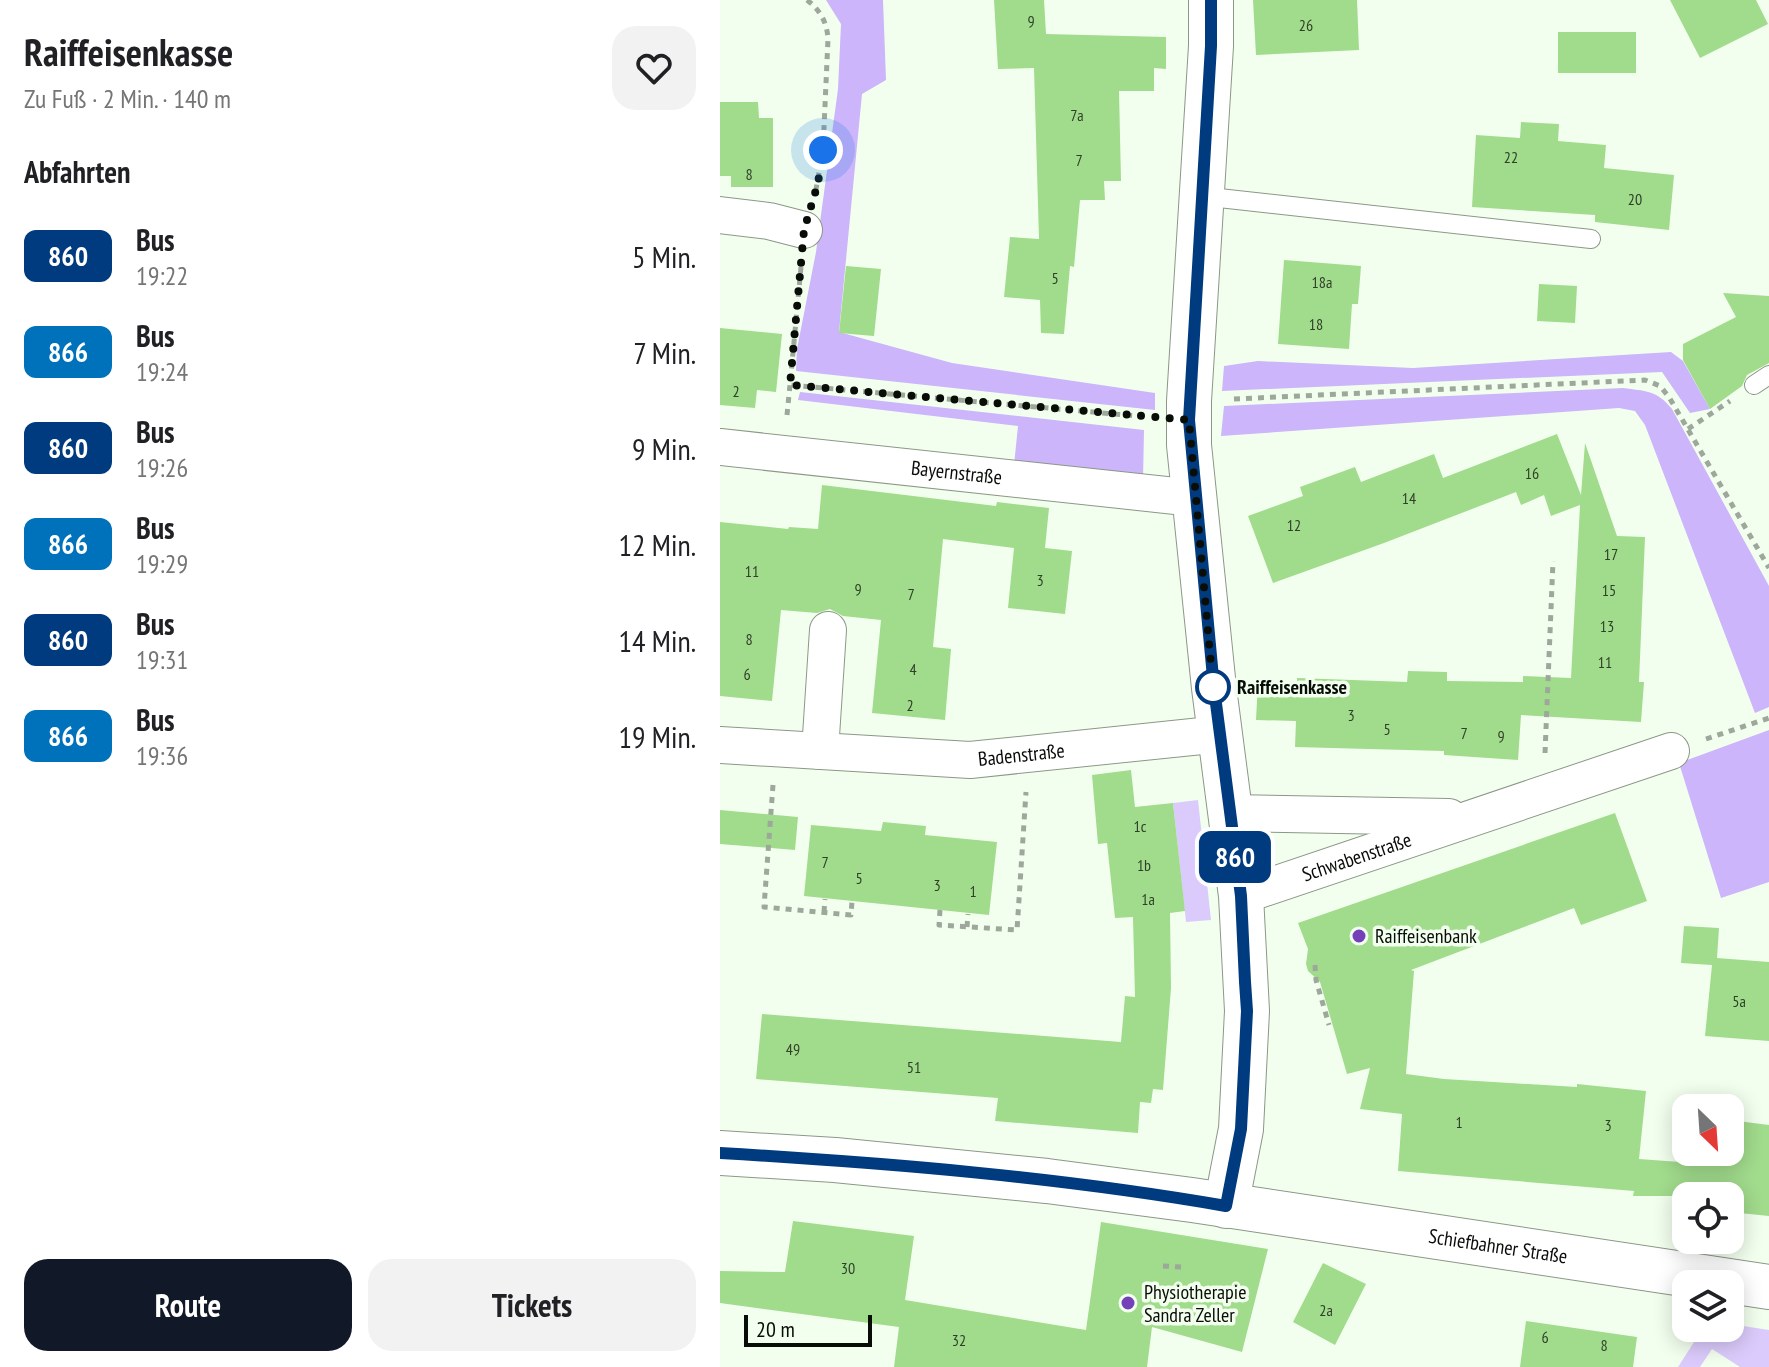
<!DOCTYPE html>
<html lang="de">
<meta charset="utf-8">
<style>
:root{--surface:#fff;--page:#f2f2f2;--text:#202124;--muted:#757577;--accent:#111827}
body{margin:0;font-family:"PT Sans Narrow",sans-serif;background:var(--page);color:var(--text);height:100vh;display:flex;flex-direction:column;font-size:30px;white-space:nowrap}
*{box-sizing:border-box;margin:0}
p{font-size:26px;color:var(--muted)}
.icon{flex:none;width:44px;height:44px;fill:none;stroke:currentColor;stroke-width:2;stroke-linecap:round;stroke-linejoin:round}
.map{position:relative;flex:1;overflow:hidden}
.sheet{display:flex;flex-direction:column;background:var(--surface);width:720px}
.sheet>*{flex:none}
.badge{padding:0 16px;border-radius:12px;font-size:28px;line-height:52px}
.needle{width:52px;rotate:155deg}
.controls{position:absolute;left:952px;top:1094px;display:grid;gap:16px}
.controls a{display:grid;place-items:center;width:72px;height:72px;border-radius:16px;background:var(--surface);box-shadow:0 4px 20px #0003;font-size:40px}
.scale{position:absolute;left:24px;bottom:20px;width:128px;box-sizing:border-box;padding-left:8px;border:4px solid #090d08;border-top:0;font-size:22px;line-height:28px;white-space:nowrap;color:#090d08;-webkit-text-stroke:6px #f3ffee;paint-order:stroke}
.you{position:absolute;width:40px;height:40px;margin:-20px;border:6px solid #fff;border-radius:50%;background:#1a73e8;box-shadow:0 0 0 12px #1a73e833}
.map>.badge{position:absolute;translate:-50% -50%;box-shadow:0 0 0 4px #fff}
h2{padding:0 24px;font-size:30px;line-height:72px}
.round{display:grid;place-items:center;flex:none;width:84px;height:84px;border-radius:24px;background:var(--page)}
.headline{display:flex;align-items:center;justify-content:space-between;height:136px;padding:0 24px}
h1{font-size:38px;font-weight:700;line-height:60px}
.primary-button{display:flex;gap:16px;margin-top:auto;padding:16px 24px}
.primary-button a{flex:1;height:92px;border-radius:24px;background:var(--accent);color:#fff;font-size:32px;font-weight:700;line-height:92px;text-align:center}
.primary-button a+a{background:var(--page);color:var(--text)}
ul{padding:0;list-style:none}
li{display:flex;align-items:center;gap:24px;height:96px;padding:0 24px}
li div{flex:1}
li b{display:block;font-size:30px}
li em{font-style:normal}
li .badge{min-width:88px;font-weight:700;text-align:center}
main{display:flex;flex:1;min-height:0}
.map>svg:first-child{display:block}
.green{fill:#dbcbfc}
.forest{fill:#ccb5fa}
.building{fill:#a1db8c}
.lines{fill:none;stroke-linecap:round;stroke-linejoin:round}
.service-casing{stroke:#8c9788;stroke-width:20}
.minor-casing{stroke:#8c9788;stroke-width:38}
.tertiary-casing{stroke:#8c9788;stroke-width:46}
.path{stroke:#9ea79b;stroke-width:5;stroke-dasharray:6 6;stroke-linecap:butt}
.service{stroke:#fff;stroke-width:18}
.minor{stroke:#fff;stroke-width:36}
.tertiary{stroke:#fff;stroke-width:44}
.line-casing{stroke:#fff;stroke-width:18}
.line{stroke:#003b80;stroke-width:12}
.walk{stroke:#090d08;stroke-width:8;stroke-dasharray:0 14.4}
.stop-dot{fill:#fff;stroke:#003b80;stroke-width:4}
.poi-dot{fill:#7441b9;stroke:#f3ffee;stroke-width:3}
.labels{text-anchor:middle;stroke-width:7;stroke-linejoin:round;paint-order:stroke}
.number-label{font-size:16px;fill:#2f4029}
.street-label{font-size:20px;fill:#090d08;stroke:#f3ffee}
.stop-label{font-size:20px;font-weight:bold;fill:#090d08;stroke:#f3ffee;text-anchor:start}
.poi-label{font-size:20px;fill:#090d08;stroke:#f3ffee;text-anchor:start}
</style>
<main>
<section class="sheet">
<div class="headline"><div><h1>Raiffeisenkasse</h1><p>Zu Fuß · 2 Min. · 140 m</p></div><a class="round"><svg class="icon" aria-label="heart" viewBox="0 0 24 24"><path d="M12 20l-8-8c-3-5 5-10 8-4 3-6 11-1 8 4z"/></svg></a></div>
<h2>Abfahrten</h2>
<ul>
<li><span class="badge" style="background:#003b80;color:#fff">860</span><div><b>Bus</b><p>19:22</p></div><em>5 Min.</em></li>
<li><span class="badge" style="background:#0072bc;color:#fff">866</span><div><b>Bus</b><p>19:24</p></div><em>7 Min.</em></li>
<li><span class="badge" style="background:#003b80;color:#fff">860</span><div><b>Bus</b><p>19:26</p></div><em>9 Min.</em></li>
<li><span class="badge" style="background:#0072bc;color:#fff">866</span><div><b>Bus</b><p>19:29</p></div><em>12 Min.</em></li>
<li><span class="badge" style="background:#003b80;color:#fff">860</span><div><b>Bus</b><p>19:31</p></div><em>14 Min.</em></li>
<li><span class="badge" style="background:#0072bc;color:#fff">866</span><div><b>Bus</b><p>19:36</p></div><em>19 Min.</em></li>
</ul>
<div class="primary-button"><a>Route</a><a>Tickets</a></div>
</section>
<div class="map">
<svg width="1049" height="1367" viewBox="0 0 1049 1367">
<rect width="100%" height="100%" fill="#f3ffee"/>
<path class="green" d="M 478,800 L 491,920 L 466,922 L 453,803 Z
M 1010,1324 L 1049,1330 L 1049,1367 L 1020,1367 L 992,1349 L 980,1367 L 958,1367 L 983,1328 L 1010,1328 Z"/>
<path class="forest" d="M 106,0 L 163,0 L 166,80 L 142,94 L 119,332 L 232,363 L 435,393 L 435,410 L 76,371 L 77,349 L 96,252 L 118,89 L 121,24 Z
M 951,352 L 963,361 L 990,409 L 970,413 L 942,372 L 502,391 L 504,366 L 538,361 L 693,368 Z
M 903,388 C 925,391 937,390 952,409 L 1049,586 L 1049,707 L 1035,713 L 925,425 L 915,411 L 899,408 L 501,436 L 504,406 Z
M 80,392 L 424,430 L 423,480 L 294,465 L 298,426 L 78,400 Z
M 1049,730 L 1049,882 L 1001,898 L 959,763 Z"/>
<path class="building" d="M 274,0 L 324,0 L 326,34 L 446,37 L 446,69 L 434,68 L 434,91 L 399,91 L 401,181 L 384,181 L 385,200 L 360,200 L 354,267 L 350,266 L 344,334 L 321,333 L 320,300 L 284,297 L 290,237 L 319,239 L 314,68 L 278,69 Z
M 533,0 L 637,0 L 639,50 L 536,55 Z
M 950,0 L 1036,0 L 1048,24 L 980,58 Z
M 838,32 L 916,32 L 916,73 L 838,73 Z
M 0,102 L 38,102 L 39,118 L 53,118 L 53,187 L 11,187 L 11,176 L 0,176 Z
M 801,122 L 839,124 L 838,141 L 886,145 L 884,168 L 954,175 L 949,230 L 875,222 L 875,215 L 752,207 L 756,135 L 800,138 Z
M 564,260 L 641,266 L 638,304 L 632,304 L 629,349 L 558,344 Z
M 126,266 L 161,269 L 154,336 L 119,333 Z
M 819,284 L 857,286 L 855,323 L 817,321 Z
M 1003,293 L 1049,296 L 1049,363 L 1027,375 L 1022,386 L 990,409 L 963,360 L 963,344 L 1016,317 Z
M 0,328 L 62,334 L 56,392 L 37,390 L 35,408 L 0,405 Z
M 837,434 L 861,495 L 865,443 L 897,536 L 925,537 L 919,682 L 924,682 L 921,722 L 801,715 L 798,760 L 724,755 L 724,751 L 575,747 L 576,721 L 536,720 L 538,682 L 577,682 L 577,678 L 687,682 L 688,671 L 727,672 L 727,681 L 803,682 L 803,676 L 851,678 L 860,505 L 831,516 L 824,495 L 801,505 L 796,492 L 664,543 L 553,583 L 528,516 L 583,496 L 580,487 L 635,467 L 641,482 L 714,454 L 723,478 Z
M 102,485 L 276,506 L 277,502 L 329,508 L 325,548 L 352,551 L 345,614 L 288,608 L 294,548 L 223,539 L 213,647 L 231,649 L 225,720 L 152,713 L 161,620 L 123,616 L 110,609 L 97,613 L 61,610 L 52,701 L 0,696 L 0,522 L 68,529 L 69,527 L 98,529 Z
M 411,770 L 415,807 L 453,803 L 465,911 L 450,913 L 451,988 L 443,1090 L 433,1089 L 431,1103 L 420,1102 L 418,1133 L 275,1121 L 278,1098 L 36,1079 L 42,1014 L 401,1042 L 405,996 L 415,997 L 413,917 L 395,918 L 387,843 L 378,844 L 372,775 Z
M 0,810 L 78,817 L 75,850 L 0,844 Z
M 895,813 L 927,901 L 861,925 L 854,908 L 691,970 L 694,971 L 686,1074 L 724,1079 L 857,1087 L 857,1084 L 926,1091 L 919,1159 L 987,1164 L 988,1152 L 1010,1152 L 1010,1120 L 1049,1125 L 1049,1216 L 1010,1212 L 1010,1196 L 913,1196 L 914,1191 L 678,1171 L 682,1114 L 640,1109 L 650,1068 L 627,1074 L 600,982 L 588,971 L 586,964 L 588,949 L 578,923 Z
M 163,822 L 206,826 L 205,835 L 277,842 L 269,915 L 84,896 L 91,825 L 161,831 Z
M 964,926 L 999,928 L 997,958 L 1049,962 L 1049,1041 L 985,1036 L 992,965 L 961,963 Z
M 73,1221 L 194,1236 L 185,1300 L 366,1330 L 381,1222 L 548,1249 L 522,1352 L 432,1327 L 427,1367 L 174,1367 L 179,1327 L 0,1303 L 0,1271 L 65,1272 Z
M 603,1263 L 646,1284 L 615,1345 L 573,1322 Z
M 806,1321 L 917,1337 L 913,1367 L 800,1367 Z"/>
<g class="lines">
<g class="service-casing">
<path id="service" d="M 481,196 L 871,239
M 1034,385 L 1049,375"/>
</g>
<g class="minor-casing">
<g id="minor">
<path d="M 0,215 L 49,221 L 84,230"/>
<path id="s1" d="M 0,447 L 474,498"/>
<path id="s2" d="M 0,745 L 250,760 L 501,734"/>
<path d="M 100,751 L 108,630"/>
<path d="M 509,813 L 729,817"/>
<path id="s3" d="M 521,896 L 951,751"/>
</g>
</g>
<g class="tertiary-casing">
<g id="tertiary">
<path d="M 491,0 L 491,46 L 469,401 L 469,445 L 494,688 L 521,896 L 527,1011 L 521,1129 L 506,1206"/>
<path id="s4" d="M 0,1153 L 115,1160 L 327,1181 L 472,1200 L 1049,1287"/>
</g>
</g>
<path class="path" d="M 87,0 C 100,10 107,22 108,39 L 103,150 L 95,195
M 81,267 L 70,385 L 428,417
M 514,399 L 925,380 L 940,386 L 949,397 L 1049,568
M 67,415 L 70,385
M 968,429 L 1010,401
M 986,739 L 1049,718
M 825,753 L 833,561
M 53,785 L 44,907 L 131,915 L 132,901
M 220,910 L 219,925 L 297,930 L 306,792
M 104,912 L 105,899
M 247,927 L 248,914
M 595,965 L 596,980 L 609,1025
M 443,1266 L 461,1267"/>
<use href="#service" class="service"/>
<use href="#minor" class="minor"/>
<use href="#tertiary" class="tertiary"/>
</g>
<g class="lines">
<g class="line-casing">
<path id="line" d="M 0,1153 C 169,1163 339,1177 506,1206 L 521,1129 L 527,1011 L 525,982 L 521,896 L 494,688 L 469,420 L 491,46 L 491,0"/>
</g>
<use href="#line" class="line"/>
<path class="walk" d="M 103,150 L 98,183 L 84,230 L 70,385 L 469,420 L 493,687"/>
</g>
<circle class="stop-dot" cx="493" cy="687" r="16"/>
<g class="poi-dot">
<circle cx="639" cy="936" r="8"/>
<circle cx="408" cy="1303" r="8"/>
</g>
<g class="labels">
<g class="number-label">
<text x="311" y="27">9</text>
<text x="586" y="31">26</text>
<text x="357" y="121">7a</text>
<text x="791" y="163">22</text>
<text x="359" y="166">7</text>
<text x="29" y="180">8</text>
<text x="915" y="205">20</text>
<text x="335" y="284">5</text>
<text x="602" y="288">18a</text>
<text x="596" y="330">18</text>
<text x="16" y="397">2</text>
<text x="812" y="479">16</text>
<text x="689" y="504">14</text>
<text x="574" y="531">12</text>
<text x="891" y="560">17</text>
<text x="32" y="577">11</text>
<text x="320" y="586">3</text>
<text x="138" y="595">9</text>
<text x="889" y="596">15</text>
<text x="191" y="600">7</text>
<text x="887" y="632">13</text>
<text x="29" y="645">8</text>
<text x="885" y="668">11</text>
<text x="193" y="675">4</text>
<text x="27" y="680">6</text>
<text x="190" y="711">2</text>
<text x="631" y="721">3</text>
<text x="667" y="735">5</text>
<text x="744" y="739">7</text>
<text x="781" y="742">9</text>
<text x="420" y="832">1c</text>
<text x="105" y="868">7</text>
<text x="424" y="871">1b</text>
<text x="139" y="884">5</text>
<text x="217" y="891">3</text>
<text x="253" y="897">1</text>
<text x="428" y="905">1a</text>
<text x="1019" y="1007">5a</text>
<text x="73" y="1055">49</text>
<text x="194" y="1073">51</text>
<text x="739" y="1128">1</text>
<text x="888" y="1131">3</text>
<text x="128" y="1274">30</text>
<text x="606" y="1316">2a</text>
<text x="825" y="1343">6</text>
<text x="239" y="1346">32</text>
<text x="884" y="1351">8</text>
</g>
<g class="street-label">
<text dy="7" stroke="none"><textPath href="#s1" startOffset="238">Bayernstraße</textPath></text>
<text dy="7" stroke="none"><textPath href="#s2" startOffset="302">Badenstraße</textPath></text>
<text dy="7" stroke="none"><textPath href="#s3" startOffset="122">Schwabenstraße</textPath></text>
<text dy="7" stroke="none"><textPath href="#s4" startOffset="784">Schiefbahner Straße</textPath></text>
</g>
<g class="stop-label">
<text x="517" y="694">Raiffeisenkasse</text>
</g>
<g class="poi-label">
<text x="655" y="943">Raiffeisenbank</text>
<text x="424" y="1299">Physiotherapie<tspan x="424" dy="23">Sandra Zeller</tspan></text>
</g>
</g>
</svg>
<div class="controls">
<a><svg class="needle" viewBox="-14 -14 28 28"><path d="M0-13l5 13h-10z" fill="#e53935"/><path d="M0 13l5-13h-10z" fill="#757577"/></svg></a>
<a><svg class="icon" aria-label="locate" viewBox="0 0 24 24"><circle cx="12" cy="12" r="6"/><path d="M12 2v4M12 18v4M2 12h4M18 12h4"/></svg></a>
<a><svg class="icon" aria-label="layers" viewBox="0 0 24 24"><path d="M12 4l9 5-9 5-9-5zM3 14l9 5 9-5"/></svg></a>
</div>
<div class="scale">20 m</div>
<div class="you" style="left:103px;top:150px"></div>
<b class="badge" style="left:515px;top:857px;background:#003b80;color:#fff">860</b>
</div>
</main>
